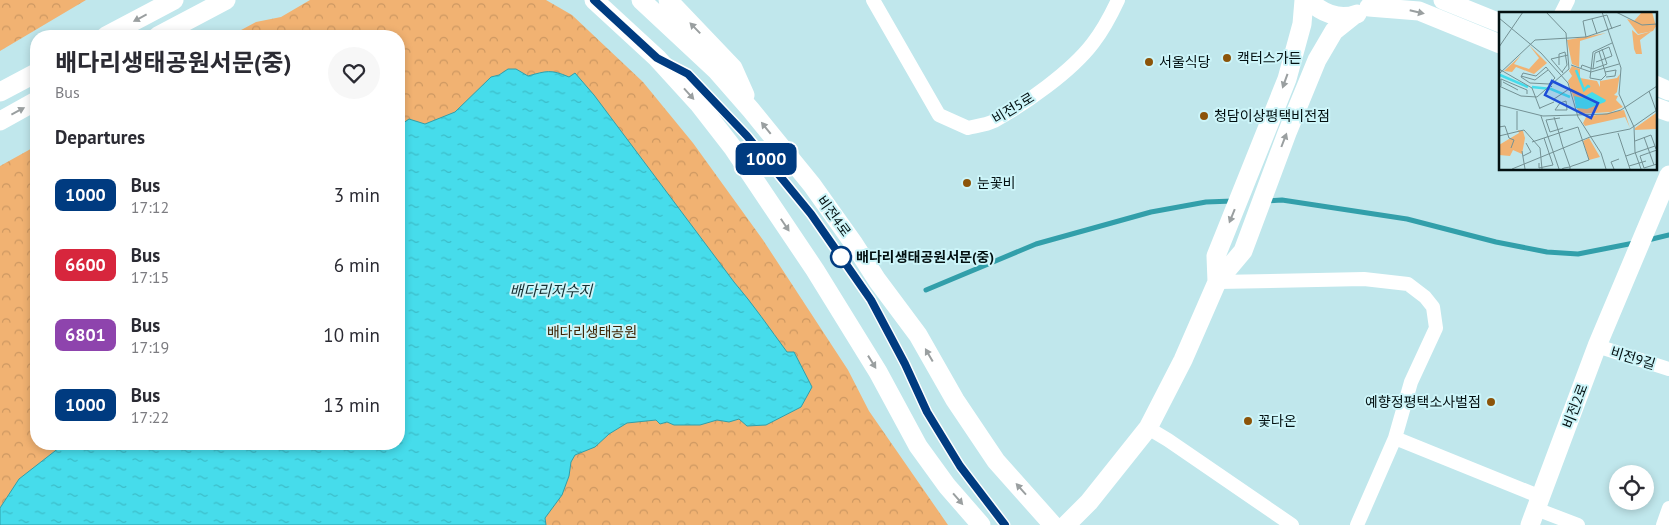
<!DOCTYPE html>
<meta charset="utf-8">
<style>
:root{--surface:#fff;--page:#f7f7f7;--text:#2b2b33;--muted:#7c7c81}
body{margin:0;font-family:"PT Sans","Noto Sans KR",sans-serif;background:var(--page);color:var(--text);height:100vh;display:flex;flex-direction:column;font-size:19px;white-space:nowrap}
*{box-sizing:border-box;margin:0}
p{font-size:16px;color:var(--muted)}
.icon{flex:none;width:28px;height:28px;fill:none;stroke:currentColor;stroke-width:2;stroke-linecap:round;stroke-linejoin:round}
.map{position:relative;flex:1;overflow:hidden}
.panel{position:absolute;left:30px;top:30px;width:375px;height:420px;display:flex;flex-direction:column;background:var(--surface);border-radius:20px;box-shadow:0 2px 8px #0003}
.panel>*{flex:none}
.badge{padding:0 10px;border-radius:8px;font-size:18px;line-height:32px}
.tools{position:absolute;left:1609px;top:465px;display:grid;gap:10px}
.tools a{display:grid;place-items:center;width:45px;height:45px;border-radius:50%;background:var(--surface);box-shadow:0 2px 8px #0003;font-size:25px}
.map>.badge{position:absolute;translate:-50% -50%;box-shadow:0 0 0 2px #fff}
h2{padding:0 25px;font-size:19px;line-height:45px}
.round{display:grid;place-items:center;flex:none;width:52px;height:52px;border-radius:26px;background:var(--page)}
.summary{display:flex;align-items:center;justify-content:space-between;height:85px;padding:0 25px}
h1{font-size:24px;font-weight:700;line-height:38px}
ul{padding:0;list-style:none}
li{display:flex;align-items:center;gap:15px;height:70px;padding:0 25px}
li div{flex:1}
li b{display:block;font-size:19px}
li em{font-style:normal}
li .badge{min-width:55px;font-weight:700;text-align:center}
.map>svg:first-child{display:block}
.forest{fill:url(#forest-crowns)}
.water{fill:url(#water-ripples);stroke:#329faa}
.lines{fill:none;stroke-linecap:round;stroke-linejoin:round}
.stream{stroke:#329faa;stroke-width:5}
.street{stroke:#fff;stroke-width:14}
.secondary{stroke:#fff;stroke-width:19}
.oneway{fill:#9a9fa0}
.line-casing{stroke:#fff;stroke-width:11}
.line{stroke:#003b80;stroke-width:8}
.poi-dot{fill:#8c5409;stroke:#cdf5f9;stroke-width:2}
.stop-dot{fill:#fff;stroke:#003b80;stroke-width:2.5}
.labels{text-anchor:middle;stroke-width:4;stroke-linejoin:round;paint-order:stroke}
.poi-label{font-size:14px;fill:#031011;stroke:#cdf5f9;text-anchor:start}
.street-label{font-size:14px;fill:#031011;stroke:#cdf5f9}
.stop-label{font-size:14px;font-weight:bold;fill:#031011;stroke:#cdf5f9;text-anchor:start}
.park-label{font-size:14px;fill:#3d2201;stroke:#cdf5f9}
.water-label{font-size:15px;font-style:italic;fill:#162e31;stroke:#cdf5f9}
.inset-river{fill:none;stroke:#46dceb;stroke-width:2.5}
.inset-road{fill:none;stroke:#749194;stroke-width:1}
.view{fill:#1d4ed8;fill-opacity:0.15;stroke:#1d4ed8;stroke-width:2.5}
.inset-edge{fill:none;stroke:#031011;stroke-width:2.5}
</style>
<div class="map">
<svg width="1669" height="525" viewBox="0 0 1669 525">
<defs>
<pattern id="forest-crowns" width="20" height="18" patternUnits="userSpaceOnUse" patternTransform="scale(1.25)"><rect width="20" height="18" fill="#f1b272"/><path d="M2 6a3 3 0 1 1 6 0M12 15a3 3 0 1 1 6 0" fill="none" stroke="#cd9862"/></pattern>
<pattern id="water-ripples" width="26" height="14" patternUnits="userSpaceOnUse" patternTransform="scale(1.25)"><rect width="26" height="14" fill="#46dceb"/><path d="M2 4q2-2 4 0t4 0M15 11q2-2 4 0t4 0" fill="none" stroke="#3cbcc8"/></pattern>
</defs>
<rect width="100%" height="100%" fill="#c0e7ec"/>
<path class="forest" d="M 0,0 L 86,0 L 0,51 Z
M 310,0 L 546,0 L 572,15 L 643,82 L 693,143 L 763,240 L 848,370 L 869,411 L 948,525 L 0,525 L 0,166 L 36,146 L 36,444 L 399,444 L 399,36 L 230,36 L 256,22 L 281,17 Z"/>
<path class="water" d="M 508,69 L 516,69 L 528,76 C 546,71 551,69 569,77 L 575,73 L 594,95 L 734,282 C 753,304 770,329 787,352 L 794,352 L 812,387 L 801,407 L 766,425 L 747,426 L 739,419 L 729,422 L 717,420 L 700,425 L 674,425 L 667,422 L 660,424 L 656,420 L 627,423 L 609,434 L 595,447 L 575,455 L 571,462 L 569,476 L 562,495 L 545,518 L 546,525 L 0,525 L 0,508 L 19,479 L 64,444 L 399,444 L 399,126 L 409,119 L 425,124 L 455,112 L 491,77 L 499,75 Z"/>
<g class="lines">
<path class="stream" d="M 1267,201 L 1282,200 L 1407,219 L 1496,242 L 1547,252 L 1578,254 L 1634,243
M 1648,240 L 1669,235
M 926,290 L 1036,244 L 1151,212 L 1206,202 L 1233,201"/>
<path class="street" d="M 873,0 L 939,115 L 968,128 C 976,126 986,125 994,121 C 1025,104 1071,72 1093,43 C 1103,30 1111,15 1118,0
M 1561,14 L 1568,0
M 1217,282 L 1364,279 L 1408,284 L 1425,297 L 1433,307 L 1436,328 L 1411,382 L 1395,438
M 1597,346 L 1669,369
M 1148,428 L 1168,440 L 1292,525
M 1536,509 L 1578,525
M 1357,525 L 1395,438 L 1541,497
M 1663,525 L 1669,508"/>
<path class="secondary" d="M 594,0 L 657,58 L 698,103 L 733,148 L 815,270 L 878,372 L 918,446 L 947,486 L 981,525
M 641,0 L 716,70 L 751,110 L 812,185 L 854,244 L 877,280 L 918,335 L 955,400 L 996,461 L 1053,525
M 668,0 L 733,68 L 745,95
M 1308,0 C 1321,12 1339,21 1357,14
M 1443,0 L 1500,23
M 1369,7 L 1419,11 L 1500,44
M 106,36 L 174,0
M 158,36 L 226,0
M 1655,85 L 1669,91
M 0,92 L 36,73
M 1655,107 L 1669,112
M 0,121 L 36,101
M 1217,282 L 1216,256 L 1287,79 L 1302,24 L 1304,0
M 1066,525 L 1089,502 L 1148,428 L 1183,360 L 1217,282 L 1243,251 L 1287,133 L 1317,60 L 1334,31 L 1354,15
M 1530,525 L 1597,346 L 1669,175"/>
</g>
<defs><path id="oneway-solid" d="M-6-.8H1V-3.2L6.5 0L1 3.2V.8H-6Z" transform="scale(1.25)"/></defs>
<g class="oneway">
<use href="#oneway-solid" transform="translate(1417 12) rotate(13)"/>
<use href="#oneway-solid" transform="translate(140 18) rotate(152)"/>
<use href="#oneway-solid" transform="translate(695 28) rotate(-134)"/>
<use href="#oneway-solid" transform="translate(1285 81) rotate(110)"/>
<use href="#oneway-solid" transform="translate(689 94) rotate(48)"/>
<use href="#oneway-solid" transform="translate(18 111) rotate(-28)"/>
<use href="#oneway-solid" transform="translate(766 128) rotate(-129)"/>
<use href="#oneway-solid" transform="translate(1284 140) rotate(-69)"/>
<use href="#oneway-solid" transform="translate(1232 216) rotate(112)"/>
<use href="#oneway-solid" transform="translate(785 225) rotate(56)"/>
<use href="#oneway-solid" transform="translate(929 355) rotate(-120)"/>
<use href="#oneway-solid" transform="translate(872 362) rotate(58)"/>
<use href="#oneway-solid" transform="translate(1021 489) rotate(-132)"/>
<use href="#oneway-solid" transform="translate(958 499) rotate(49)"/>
</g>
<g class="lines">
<g class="line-casing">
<path id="line" d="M 594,0 L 657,58 L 688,74 L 747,136 L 811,214 L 871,300 L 905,364 L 927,412 L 960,466 L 1005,525"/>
</g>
<use href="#line" class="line"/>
</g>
<g class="poi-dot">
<circle cx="1227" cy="58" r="5"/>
<circle cx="1149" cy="62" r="5"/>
<circle cx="1204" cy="116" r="5"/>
<circle cx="967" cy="183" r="5"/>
<circle cx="1491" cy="402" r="5"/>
<circle cx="1248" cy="421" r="5"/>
</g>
<circle class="stop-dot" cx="841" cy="257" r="10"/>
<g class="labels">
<g class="poi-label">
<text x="1237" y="63">캑터스가든</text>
<text x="1159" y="67">서울식당</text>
<text x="1214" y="121">청담이상평택비전점</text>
<text x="977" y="188">눈꽃비</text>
<text x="1481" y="407" text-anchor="end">예향정평택소사벌점</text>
<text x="1258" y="426">꽃다온</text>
</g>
<g class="street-label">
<text transform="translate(1013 108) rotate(-31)" y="5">비전5로</text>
<text transform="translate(834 216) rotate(54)" y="5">비전4로</text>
<text transform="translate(1633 358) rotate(17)" y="5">비전9길</text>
<text transform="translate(1575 406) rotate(-69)" y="5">비전2로</text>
</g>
<g class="stop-label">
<text x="856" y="262">배다리생태공원서문(중)</text>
</g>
<g class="park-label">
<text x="592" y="337">배다리생태공원</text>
</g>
<g class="water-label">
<text x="551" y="296">배다리저수지</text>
</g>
</g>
<g transform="translate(1499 12)">
<rect width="158" height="158" fill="#c0e7ec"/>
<path d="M 143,0 L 153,0 L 157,14 L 154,19 L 139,22 L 128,7 L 135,9 Z" fill="#f1b272"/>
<path d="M 133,18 L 139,23 L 153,19 L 141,28 L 143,42 L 137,42 L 135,37 ZM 107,21 L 81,29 L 80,55 L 73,52 L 68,28 ZM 30,33 L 48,51 L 35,62 L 17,55 L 13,60 L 5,59 L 22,43 L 15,52 L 30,57 L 40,46 ZM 73,54 L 81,57 L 81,66 L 98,69 L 101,75 L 101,69 L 118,66 L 121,62 L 118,80 L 115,83 L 119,84 L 117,88 L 124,95 L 112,100 L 80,102 L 69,69 L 73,64 L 70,59 ZM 125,98 L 131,116 L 126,105 L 86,114 L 84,111 L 87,105 ZM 157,101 L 157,117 L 136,118 L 136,116 ZM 19,118 L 24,119 L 26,126 L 23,142 L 14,138 L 11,144 L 0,143 L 0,133 L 20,121 ZM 90,126 L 101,145 L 90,148 L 84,129 Z" fill="#f1b272"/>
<path d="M 93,80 L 107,88 L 106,90 L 88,97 L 77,96 L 75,84 L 83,86 Z" fill="#46dceb"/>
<path class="inset-river" d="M 77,58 L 85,78 L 89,74 L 91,75M 1,63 L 29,75M 33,75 L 52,77 L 71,85"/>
<path class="inset-road" d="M 103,0 L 122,56 L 120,82 L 135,115 L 136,140 L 142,157M 117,0 L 143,13 L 158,12M 0,6 L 42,41 L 69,71 L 79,105 L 102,141 L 107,157M 93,7 L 98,22M 87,25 L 84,9 L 108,3 L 113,17M 0,35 L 24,0M 100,39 L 107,63 L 102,68 L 91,66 L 94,40 L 113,31M 60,53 L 60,42 L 66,40 L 68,53 L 63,60M 72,53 L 92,60 L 120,52M 82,56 L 83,53 L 94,57 L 108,52 L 103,37M 0,57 L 33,76 L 41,97M 94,57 L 96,41 L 110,35 L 113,44 L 97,50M 106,60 L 117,58 L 116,64 L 107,65M 64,61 L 52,47 L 69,43M 0,62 L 36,28 L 87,25 L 122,13M 22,64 L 36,68 L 49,58M 4,70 L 19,78M 50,72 L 31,71 L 22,65 L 24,61 L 37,64 L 47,55 L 56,66 L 50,72 L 53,75M 0,74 L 22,84 L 38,85 L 70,57 L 67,21 L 47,0M 2,74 L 2,67 L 28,78 L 28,82M 150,79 L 158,101M 55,87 L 70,77M 67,89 L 68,98 L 56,98 L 61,91 ZM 0,93 L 44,104 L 108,102 L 122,98 L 158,74M 41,96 L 55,90M 18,99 L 18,118M 42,104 L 60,157M 61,106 L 47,108 L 51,120 L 64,116M 0,115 L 6,114 L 10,126 L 15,128 L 12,136M 119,121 L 131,157M 0,124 L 25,118 L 41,136 L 43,157M 145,125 L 155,153M 136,129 L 152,123 L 157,137M 33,130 L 60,121 L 55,105M 158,138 L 141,144 L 145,156 L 158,152M 23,139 L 26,157M 24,144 L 32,140 L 27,131M 127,144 L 156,134M 40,151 L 40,156 L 54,153 L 45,126M 130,154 L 147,149M 13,157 L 91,125 L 131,117 L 158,98M 63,157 L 65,156 L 71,155 L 73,154 L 79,152 L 90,148 L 79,115 L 60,121 L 63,132 L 65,138 L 71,155 L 71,157M 115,157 L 112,150 L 120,147"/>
<path class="view" d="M 53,69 L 99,91 L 92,106 L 46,83 Z"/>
<rect width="158" height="158" class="inset-edge"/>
</g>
</svg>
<div class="tools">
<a><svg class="icon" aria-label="locate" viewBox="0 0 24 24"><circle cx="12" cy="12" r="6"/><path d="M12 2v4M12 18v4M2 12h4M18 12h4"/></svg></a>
</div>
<b class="badge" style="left:766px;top:159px;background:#003b80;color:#fff">1000</b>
<section class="panel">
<div class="summary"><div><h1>배다리생태공원서문(중)</h1><p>Bus</p></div><a class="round"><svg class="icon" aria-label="heart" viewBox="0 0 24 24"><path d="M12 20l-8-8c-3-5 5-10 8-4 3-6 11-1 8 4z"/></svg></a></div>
<h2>Departures</h2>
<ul>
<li><span class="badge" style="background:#003b80;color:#fff">1000</span><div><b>Bus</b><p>17:12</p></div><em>3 min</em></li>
<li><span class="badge" style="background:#d7263d;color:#fff">6600</span><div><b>Bus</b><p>17:15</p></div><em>6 min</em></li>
<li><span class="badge" style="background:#8e44ad;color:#fff">6801</span><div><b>Bus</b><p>17:19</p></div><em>10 min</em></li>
<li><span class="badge" style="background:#003b80;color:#fff">1000</span><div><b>Bus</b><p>17:22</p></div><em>13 min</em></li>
</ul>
</section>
</div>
